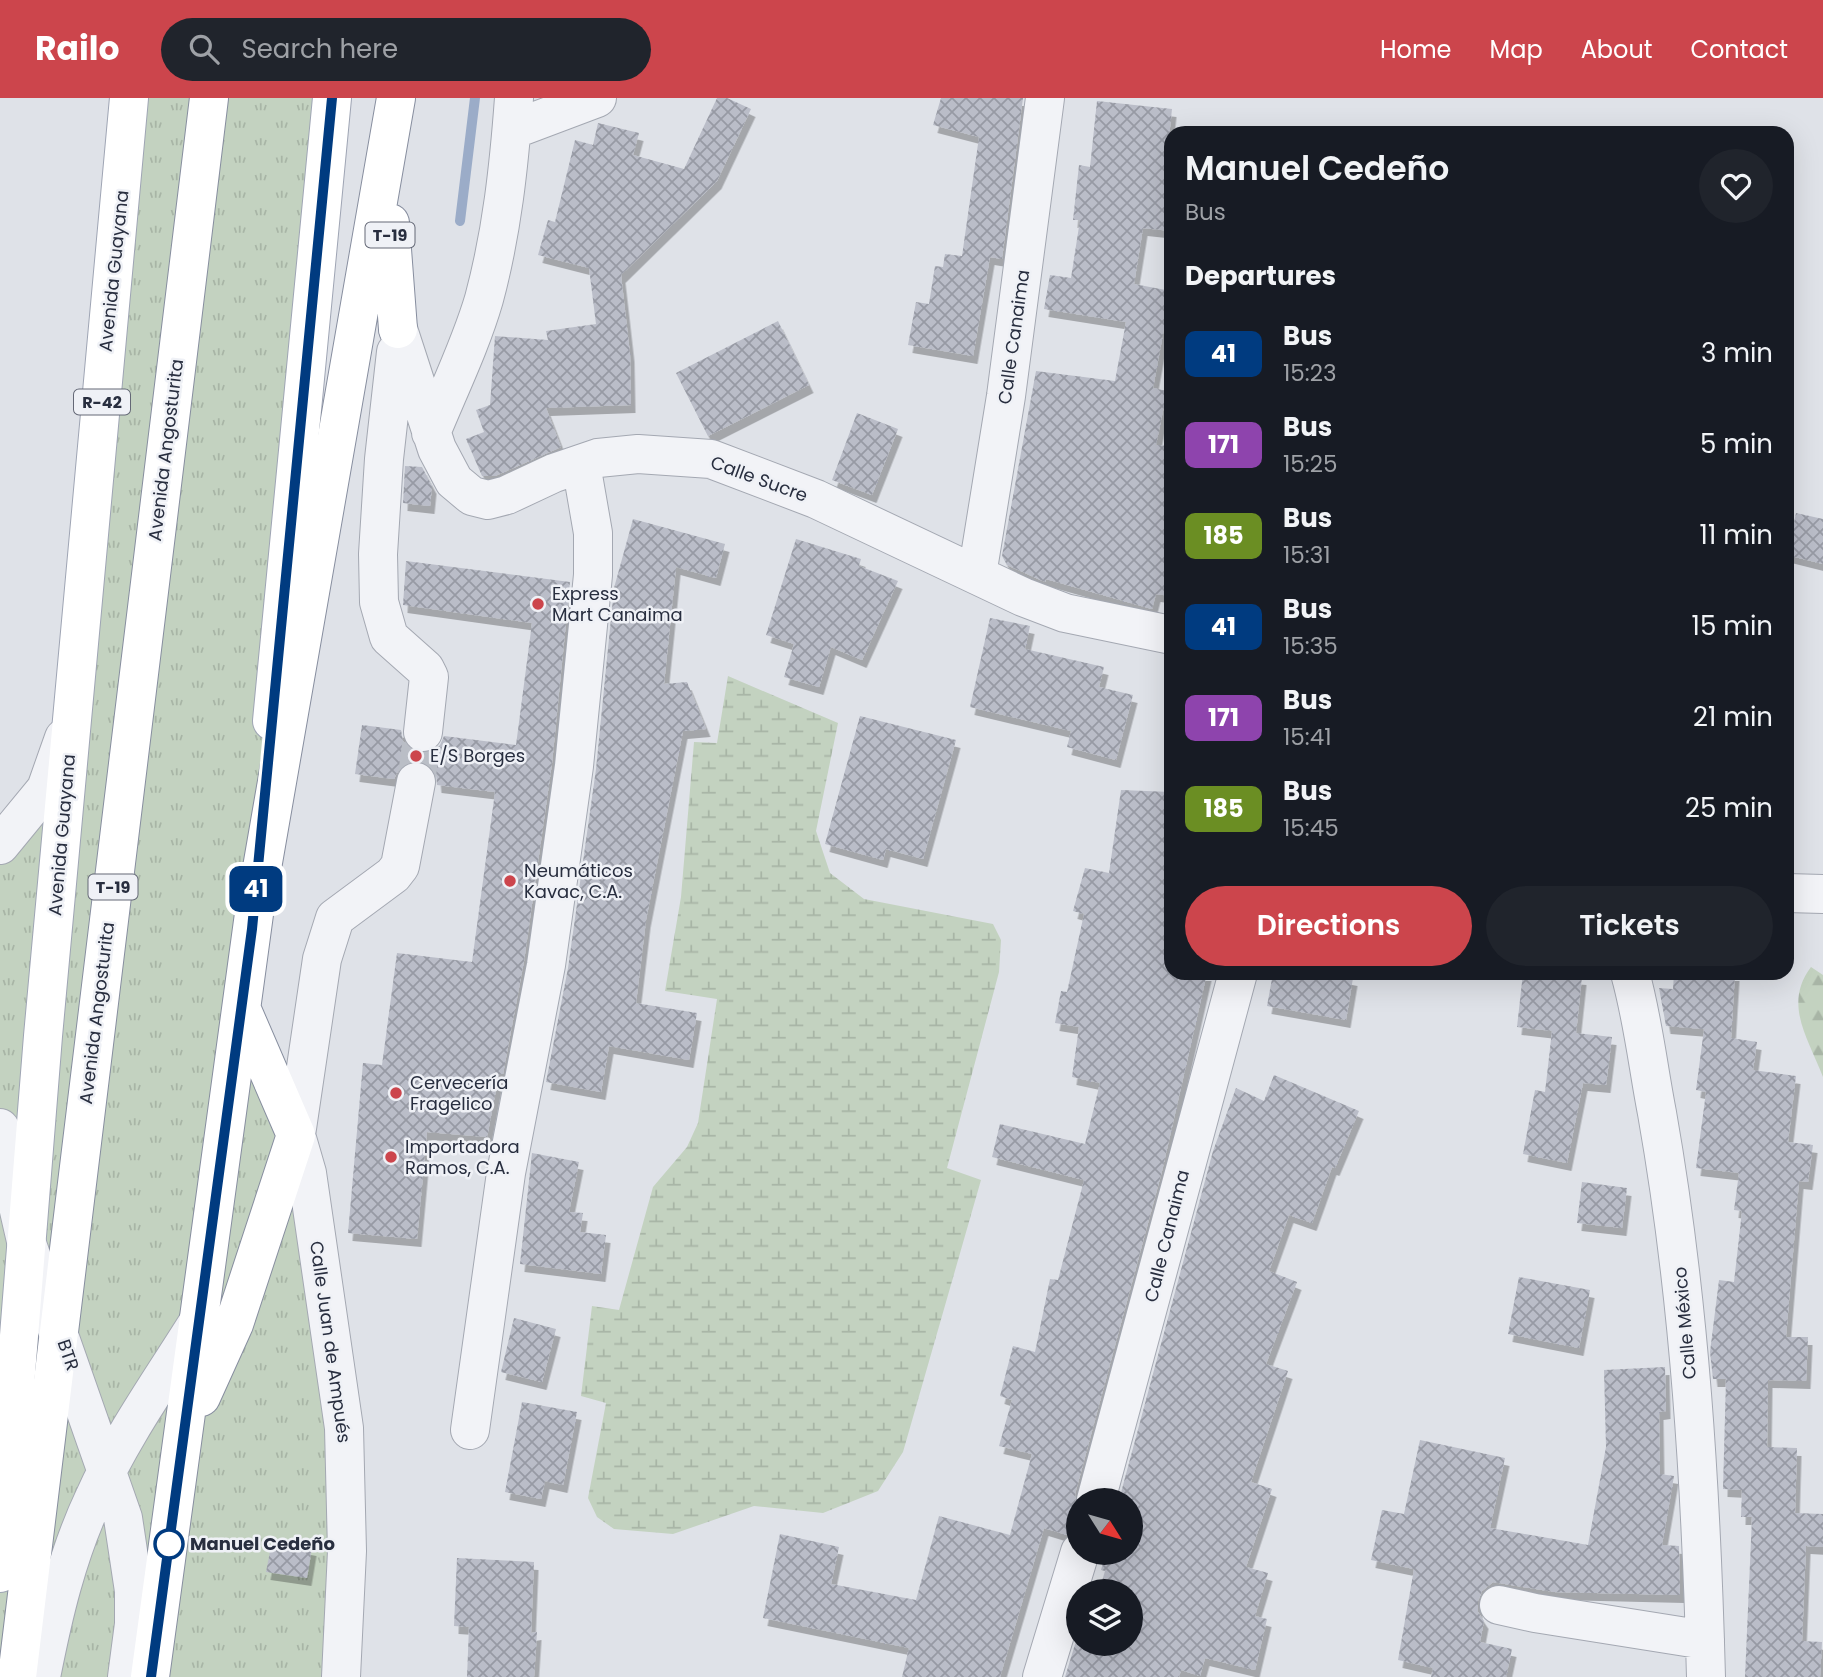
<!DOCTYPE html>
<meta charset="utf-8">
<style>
:root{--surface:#171b24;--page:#20242c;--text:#f1f3f6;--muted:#9ea1a6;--accent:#cc454c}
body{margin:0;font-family:Poppins,sans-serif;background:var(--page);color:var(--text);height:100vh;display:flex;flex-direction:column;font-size:26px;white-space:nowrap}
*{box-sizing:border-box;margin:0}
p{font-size:23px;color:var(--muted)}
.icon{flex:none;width:38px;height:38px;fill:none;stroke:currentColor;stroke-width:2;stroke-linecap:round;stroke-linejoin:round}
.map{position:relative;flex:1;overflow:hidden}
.sheet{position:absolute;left:1164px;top:28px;width:630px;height:854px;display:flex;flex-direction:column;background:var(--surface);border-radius:21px;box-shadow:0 7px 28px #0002}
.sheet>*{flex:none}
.badge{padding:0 14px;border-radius:10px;font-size:24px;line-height:46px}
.needle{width:46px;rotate:127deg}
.tools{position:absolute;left:1066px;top:1390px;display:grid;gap:14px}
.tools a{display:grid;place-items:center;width:77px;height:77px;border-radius:50%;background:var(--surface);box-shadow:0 7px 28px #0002;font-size:35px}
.map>.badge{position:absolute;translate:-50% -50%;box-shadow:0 0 0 4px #fff}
h2{padding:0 21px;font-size:26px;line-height:63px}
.round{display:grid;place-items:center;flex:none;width:74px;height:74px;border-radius:37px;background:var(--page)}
.head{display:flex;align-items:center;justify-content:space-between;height:119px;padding:0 21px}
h1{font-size:33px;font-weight:600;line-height:52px}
.button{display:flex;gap:14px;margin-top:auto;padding:14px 21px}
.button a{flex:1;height:80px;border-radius:42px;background:var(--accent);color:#fff;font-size:28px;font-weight:600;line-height:80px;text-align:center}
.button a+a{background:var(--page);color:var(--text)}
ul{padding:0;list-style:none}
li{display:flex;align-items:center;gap:21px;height:91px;padding:0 21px}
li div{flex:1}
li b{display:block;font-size:26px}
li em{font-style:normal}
li .badge{min-width:77px;font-weight:700;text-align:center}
header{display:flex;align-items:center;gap:42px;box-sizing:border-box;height:98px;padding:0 35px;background:var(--accent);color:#fff}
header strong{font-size:33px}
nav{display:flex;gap:38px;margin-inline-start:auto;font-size:24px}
.search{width:490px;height:63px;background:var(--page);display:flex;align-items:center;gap:18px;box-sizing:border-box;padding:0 24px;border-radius:38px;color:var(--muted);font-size:26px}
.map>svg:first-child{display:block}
.grass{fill:url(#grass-tufts)}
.forest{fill:url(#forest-firs)}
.wetland{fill:url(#wetland-marsh)}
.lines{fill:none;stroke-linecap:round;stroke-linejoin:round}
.stream{stroke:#9bacc8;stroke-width:10}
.building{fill:url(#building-cross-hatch);filter:url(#shadow)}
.minor-tunnel{stroke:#babec6;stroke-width:38;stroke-dasharray:38 19;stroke-linecap:butt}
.minor-casing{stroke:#a4a8b2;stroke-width:40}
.major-casing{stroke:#9fa5b4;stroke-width:40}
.highway-casing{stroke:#878e9f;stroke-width:40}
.minor{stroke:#f2f3f7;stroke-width:38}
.major{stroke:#fff;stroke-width:38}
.highway{stroke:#fff;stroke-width:38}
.line-casing{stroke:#fff;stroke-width:16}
.line{stroke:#003b80;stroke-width:10}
.poi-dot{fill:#cc454c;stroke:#eff1f6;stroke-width:2.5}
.stop-dot{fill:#fff;stroke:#003b80;stroke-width:3.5}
.labels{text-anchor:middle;stroke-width:5;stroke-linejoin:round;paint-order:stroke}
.shield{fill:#eff1f6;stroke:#646876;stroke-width:2}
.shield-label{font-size:16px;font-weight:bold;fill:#282e3f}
.street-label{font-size:18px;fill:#282e3f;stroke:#eff1f6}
.poi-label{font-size:18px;fill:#282e3f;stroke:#eff1f6;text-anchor:start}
.stop-label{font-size:18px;font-weight:bold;fill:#282e3f;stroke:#eff1f6;text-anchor:start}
</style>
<header>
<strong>Railo</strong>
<div class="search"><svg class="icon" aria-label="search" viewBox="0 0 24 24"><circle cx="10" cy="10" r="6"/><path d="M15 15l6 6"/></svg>Search here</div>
<nav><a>Home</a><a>Map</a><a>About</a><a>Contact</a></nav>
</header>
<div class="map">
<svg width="1823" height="1579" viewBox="0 0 1823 1579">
<defs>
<pattern id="grass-tufts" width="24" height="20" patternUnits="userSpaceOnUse" patternTransform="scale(1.75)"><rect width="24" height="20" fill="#c3d2c0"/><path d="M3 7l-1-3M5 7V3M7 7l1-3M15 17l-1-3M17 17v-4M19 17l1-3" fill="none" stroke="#a8b5a6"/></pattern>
<pattern id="forest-firs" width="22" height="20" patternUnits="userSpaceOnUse" patternTransform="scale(1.75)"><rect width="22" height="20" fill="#c3d2c0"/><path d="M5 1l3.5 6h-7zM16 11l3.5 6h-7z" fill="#a8b5a6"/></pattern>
<pattern id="wetland-marsh" width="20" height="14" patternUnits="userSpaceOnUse" patternTransform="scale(1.75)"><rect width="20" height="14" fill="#c3d2c0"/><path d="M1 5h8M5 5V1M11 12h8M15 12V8" fill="none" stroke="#a8b5a6"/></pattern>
<pattern id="building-cross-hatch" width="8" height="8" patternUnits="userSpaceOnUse" patternTransform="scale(1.75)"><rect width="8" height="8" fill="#babdc8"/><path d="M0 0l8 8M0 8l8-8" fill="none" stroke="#979aa4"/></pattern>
<filter id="shadow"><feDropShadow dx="4.5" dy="8" stdDeviation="0" flood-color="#0004"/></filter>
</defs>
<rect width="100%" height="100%" fill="#dfe2e8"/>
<path class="grass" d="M 129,0 L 332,0 L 242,910 L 314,1125 L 341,1579 L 0,1579 L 0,747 L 46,691 Z"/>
<path class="forest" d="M 1811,869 L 1823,877 L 1823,979 C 1808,940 1783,906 1811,869 Z"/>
<path class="wetland" d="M 728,578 L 838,625 L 816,733 L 830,775 L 864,801 L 993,826 L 1001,842 L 999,874 L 947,1070 L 981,1082 L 903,1354 L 878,1393 L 823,1415 L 754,1408 L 673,1436 L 614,1431 L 597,1419 L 588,1400 L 606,1305 L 581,1298 L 592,1208 L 619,1212 L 653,1089 L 687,1049 L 698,1025 L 717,901 L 665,893 L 681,799 L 694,644 L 717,645 Z"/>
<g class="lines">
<path class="stream" d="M 460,123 L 475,0"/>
</g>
<path class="building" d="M 717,0 L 727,0 L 751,11 L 717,83 L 621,177 L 630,256 L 631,307 L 546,310 L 561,349 L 495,378 L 482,378 L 466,341 L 484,334 L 476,312 L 490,307 L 495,238 L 548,242 L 546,233 L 596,226 L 589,170 L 538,157 L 548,122 L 555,124 L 575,42 L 593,47 L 598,25 L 639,35 L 633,57 L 684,71 Z
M 941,0 L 1023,0 L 1002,161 L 990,159 L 973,258 L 908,247 L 916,204 L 929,206 L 935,168 L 943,169 L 945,156 L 962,158 L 979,39 L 933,27 Z
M 1097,3 L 1172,11 L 1165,77 L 1171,78 L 1171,133 L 1143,130 L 1134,186 L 1171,193 L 1153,290 L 1167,293 L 1156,347 L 1171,348 L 1171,498 L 1156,496 L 1152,511 L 1046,481 L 1045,484 L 1007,467 L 1002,458 L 1036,273 L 1115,283 L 1126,224 L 1044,211 L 1050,177 L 1071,180 L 1080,122 L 1073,122 L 1079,67 L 1090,69 Z
M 778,223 L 809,287 L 708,338 L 676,275 Z
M 857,315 L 898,331 L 872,397 L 832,382 Z
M 405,368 L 422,369 L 432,388 L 430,408 L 403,405 Z
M 1796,415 L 1823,421 L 1823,466 L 1787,457 Z
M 633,421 L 725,446 L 716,480 L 676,469 L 664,586 L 687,584 L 706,631 L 683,633 L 646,822 L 636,905 L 697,915 L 689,962 L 609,948 L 601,994 L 546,984 L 568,870 L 596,671 L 614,490 Z
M 796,441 L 861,461 L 859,468 L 898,483 L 862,562 L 831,549 L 819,589 L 784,579 L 794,546 L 766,537 Z
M 406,463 L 570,484 L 552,665 L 524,863 L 503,976 L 499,976 L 487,1039 L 427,1034 L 417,1141 L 348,1135 L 363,965 L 382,967 L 397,855 L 472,864 L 495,694 L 437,687 L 436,676 L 431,668 L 419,662 L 409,663 L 400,669 L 394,681 L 355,676 L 362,627 L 401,632 L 403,643 L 410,651 L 420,656 L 432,654 L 440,647 L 444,638 L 516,647 L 532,525 L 403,507 Z
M 990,520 L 1030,528 L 1025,551 L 1104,569 L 1099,589 L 1133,597 L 1116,662 L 1067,649 L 1071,633 L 970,609 Z
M 860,618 L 956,642 L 923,761 L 886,751 L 883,762 L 825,746 Z
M 1121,692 L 1171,694 L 1171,875 L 1207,875 L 1162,1073 L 1075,1396 L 1078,1433 L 1067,1437 L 1044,1430 L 1000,1579 L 902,1579 L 909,1550 L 763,1520 L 780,1436 L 839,1449 L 831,1486 L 916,1502 L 939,1418 L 1010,1437 L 1032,1356 L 999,1348 L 1012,1302 L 1000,1298 L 1013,1248 L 1035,1254 L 1050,1181 L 1058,1182 L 1084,1082 L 992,1059 L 1000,1026 L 1085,1046 L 1100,985 L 1072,979 L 1079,929 L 1055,925 L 1061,893 L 1067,894 L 1084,816 L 1073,813 L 1085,770 L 1109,775 Z
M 1273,875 L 1327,875 L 1353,880 L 1346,922 L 1267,908 Z
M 1523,875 L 1582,879 L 1576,935 L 1612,939 L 1606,987 L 1583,985 L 1567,1065 L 1523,1056 L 1535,992 L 1545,994 L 1552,933 L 1517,929 Z
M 1674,875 L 1735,875 L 1731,940 L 1757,944 L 1753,972 L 1796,978 L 1788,1044 L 1813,1047 L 1808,1084 L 1799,1083 L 1786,1239 L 1808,1239 L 1806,1283 L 1768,1282 L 1767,1349 L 1797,1350 L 1795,1415 L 1823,1416 L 1823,1449 L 1806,1448 L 1802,1543 L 1822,1544 L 1820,1579 L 1745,1579 L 1752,1419 L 1741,1419 L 1742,1392 L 1723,1391 L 1726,1281 L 1713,1281 L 1710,1254 L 1719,1182 L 1734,1184 L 1742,1113 L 1734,1112 L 1739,1075 L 1696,1070 L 1706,994 L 1696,992 L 1704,931 L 1666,928 L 1659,890 L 1673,891 Z
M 1274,977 L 1359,1013 L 1335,1070 L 1332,1069 L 1312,1125 L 1289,1117 L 1269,1173 L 1297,1184 L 1266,1266 L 1288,1273 L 1251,1384 L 1272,1391 L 1246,1469 L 1268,1475 L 1255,1518 L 1267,1521 L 1255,1572 L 1205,1560 L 1200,1578 L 1181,1572 L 1179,1579 L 1065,1579 L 1076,1543 L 1130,1545 L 1130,1493 L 1099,1493 L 1105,1473 L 1101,1472 L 1106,1454 L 1130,1454 L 1130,1402 L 1119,1402 L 1213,1053 L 1236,990 L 1264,1003 Z
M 532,1055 L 579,1064 L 569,1114 L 583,1115 L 580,1134 L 606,1137 L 601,1176 L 520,1166 Z
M 1582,1084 L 1627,1090 L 1622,1130 L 1577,1125 Z
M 1519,1179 L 1590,1192 L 1579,1250 L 1508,1236 Z
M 514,1220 L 556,1231 L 542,1284 L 501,1274 Z
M 1665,1269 L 1666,1313 L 1659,1314 L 1660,1376 L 1674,1378 L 1662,1447 L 1679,1448 L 1680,1497 L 1554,1494 L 1493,1484 L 1482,1493 L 1478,1503 L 1478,1514 L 1484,1523 L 1480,1544 L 1512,1551 L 1506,1579 L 1431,1579 L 1433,1570 L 1398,1562 L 1414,1471 L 1371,1462 L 1382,1412 L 1404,1416 L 1420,1342 L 1505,1360 L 1490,1430 L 1588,1447 L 1606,1349 L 1604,1272 Z
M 522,1304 L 577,1314 L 563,1387 L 545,1383 L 541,1401 L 505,1394 Z
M 272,1443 L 312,1450 L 307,1480 L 266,1474 Z
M 457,1460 L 534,1464 L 531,1535 L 537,1534 L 534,1579 L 467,1579 L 469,1529 L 454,1528 Z"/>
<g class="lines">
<path class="minor-tunnel" d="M 416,684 L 423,634"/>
<g class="minor-casing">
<path id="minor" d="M 512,32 L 597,0
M 398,231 L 437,351 L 454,383 L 472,398 L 488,402 L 507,397 L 554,375 L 598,360 L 638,356 L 711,361 L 816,401 L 1023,499 L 1065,515 L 1171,537
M 396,254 L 384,361 L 378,456 L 379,504 L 389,539 L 425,571 L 429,579 L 423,634
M 431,335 C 449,291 471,246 484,201 C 502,134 509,68 514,0
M 977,477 L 1006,298 L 1045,0
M 0,747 L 46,691 L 64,640
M 1787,795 L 1823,796
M 1630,875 C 1643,921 1648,969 1657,1015 C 1690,1202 1701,1390 1706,1579
M 0,1030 L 26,1143 L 123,1420 L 134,1493 L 134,1526 L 127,1579
M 470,1332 L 506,1075 L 546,867 L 574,668 L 593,477 L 593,435 L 581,366
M 1096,1402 L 1238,875
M 1499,1507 L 1535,1515 L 1705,1542
M 41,1579 C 53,1518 67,1457 94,1400 C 122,1337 164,1279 200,1221
M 341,1579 L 347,1453 L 344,1330 L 307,1075 L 296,1037 L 322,861 L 335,820 L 393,777 L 400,768 L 416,684
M 1042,1579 L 1080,1454"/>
</g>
<g class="major-casing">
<path id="major" d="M 272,623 L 332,0
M 0,1475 L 43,938 L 129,0"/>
</g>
<g class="highway-casing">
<path id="highway" d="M 390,125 L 398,231
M 201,1299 L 234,1226 L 296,1037 L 242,912
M 17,1579 L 209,0
M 150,1579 L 254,816 L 396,0"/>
</g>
<use href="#minor" class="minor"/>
<use href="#major" class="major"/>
<use href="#highway" class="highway"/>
</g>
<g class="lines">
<g class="line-casing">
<path id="line" d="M 151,1579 L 252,831 L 332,0"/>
</g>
<use href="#line" class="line"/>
</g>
<g class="poi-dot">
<circle cx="538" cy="506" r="7"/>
<circle cx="416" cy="658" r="7"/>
<circle cx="510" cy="783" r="7"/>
<circle cx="396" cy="995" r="7"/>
<circle cx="391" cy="1059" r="7"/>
</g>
<circle class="stop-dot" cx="169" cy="1446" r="14"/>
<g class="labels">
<g class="shield">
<rect x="365.5" y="124.5" width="49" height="25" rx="5"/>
<rect x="74" y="291.5" width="56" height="25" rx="5"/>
<rect x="88.5" y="776.5" width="49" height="25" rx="5"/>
</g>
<g class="shield-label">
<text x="390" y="143">T-19</text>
<text x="102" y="310">R-42</text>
<text x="113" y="795">T-19</text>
</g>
<g class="street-label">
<text transform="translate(114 173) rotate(-84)" y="6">Avenida Guayana</text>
<text transform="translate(1014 239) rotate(-82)" y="6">Calle Canaima</text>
<text transform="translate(166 352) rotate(-83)" y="6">Avenida Angosturita</text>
<text transform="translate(759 381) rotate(20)" y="6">Calle Sucre</text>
<text transform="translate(62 737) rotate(-85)" y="6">Avenida Guayana</text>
<text transform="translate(97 915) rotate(-83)" y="6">Avenida Angosturita</text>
<text transform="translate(1167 1138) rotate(-76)" y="6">Calle Canaima</text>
<text transform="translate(1685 1225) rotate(-95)" y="6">Calle México</text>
<text transform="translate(330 1244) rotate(82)" y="6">Calle Juan de Ampués</text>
<text transform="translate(68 1257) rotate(71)" y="6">BTR</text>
</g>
<g class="poi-label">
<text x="552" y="502">Express<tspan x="552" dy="21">Mart Canaima</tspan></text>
<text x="430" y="664">E/S Borges</text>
<text x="524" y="779">Neumáticos<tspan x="524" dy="21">Kavac, C.A.</tspan></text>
<text x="410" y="991">Cervecería<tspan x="410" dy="21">Fragelico</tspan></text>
<text x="405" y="1055">Importadora<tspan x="405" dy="21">Ramos, C.A.</tspan></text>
</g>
<g class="stop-label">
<text x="190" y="1452">Manuel Cedeño</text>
</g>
</g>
</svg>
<div class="tools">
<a><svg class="needle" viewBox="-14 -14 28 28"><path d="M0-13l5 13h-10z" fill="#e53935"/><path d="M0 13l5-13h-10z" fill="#9ea1a6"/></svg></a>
<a><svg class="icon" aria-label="layers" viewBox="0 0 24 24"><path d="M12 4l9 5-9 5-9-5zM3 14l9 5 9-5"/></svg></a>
</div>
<b class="badge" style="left:256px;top:791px;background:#003b80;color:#fff">41</b>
<section class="sheet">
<div class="head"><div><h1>Manuel Cedeño</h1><p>Bus</p></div><a class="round"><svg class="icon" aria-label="heart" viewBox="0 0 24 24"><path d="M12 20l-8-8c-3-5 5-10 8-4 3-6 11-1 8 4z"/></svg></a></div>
<h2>Departures</h2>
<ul>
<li><span class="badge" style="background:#003b80;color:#fff">41</span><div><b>Bus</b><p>15:23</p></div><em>3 min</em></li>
<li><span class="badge" style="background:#8e44ad;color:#fff">171</span><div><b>Bus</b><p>15:25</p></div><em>5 min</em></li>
<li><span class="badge" style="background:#6b8e23;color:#fff">185</span><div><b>Bus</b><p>15:31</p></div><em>11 min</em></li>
<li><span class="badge" style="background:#003b80;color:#fff">41</span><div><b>Bus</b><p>15:35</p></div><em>15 min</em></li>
<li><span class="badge" style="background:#8e44ad;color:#fff">171</span><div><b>Bus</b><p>15:41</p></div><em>21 min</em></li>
<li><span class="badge" style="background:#6b8e23;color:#fff">185</span><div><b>Bus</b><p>15:45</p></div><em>25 min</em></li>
</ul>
<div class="button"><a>Directions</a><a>Tickets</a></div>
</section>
</div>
